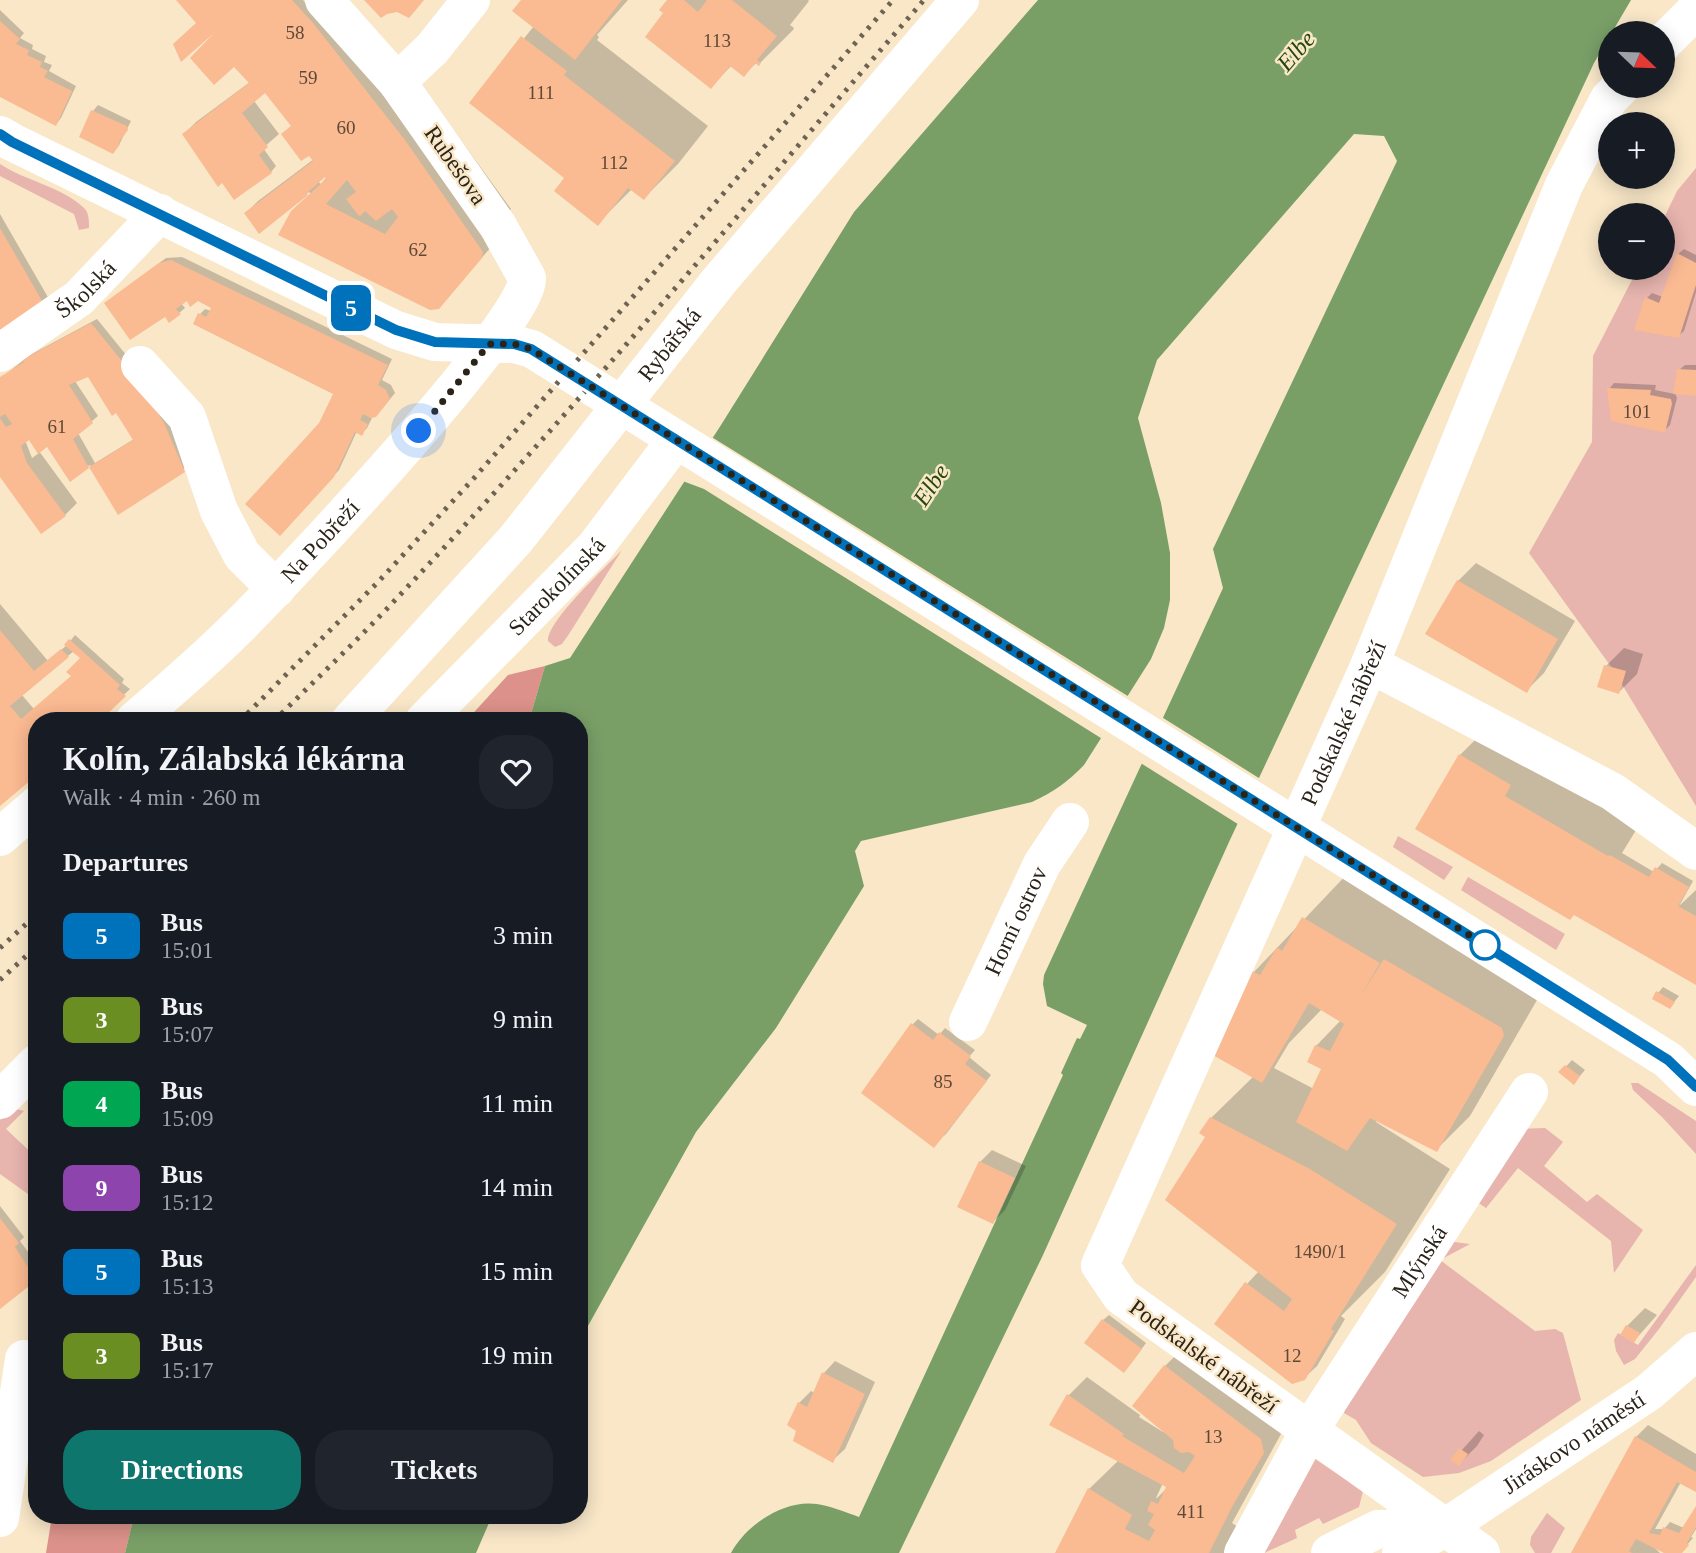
<!DOCTYPE html>
<meta charset="utf-8">
<style>
:root{--surface:#171b24;--page:#20242c;--text:#f1f3f6;--muted:#9ea1a6;--accent:#0f766e}
body{margin:0;font-family:"Times New Roman",serif;background:var(--page);color:var(--text);height:100vh;display:flex;flex-direction:column;font-size:26px;white-space:nowrap}
*{box-sizing:border-box;margin:0}
p{font-size:23px;color:var(--muted)}
.icon{flex:none;width:38px;height:38px;fill:none;stroke:currentColor;stroke-width:2;stroke-linecap:round;stroke-linejoin:round}
.map{position:relative;flex:1;overflow:hidden}
.sheet{position:absolute;left:28px;top:712px;width:560px;height:812px;display:flex;flex-direction:column;background:var(--surface);border-radius:28px;box-shadow:0 4px 18px #0003}
.sheet>*{flex:none}
.badge{padding:0 14px;border-radius:10px;font-size:24px;line-height:46px}
.needle{width:46px;rotate:113deg}
.tools{position:absolute;left:1598px;top:21px;display:grid;gap:14px}
.tools a{display:grid;place-items:center;width:77px;height:77px;border-radius:50%;background:var(--surface);box-shadow:0 4px 18px #0003;font-size:35px}
.you{position:absolute;width:35px;height:35px;margin:-18px;border:5px solid #fff;border-radius:50%;background:#1a73e8;box-shadow:0 0 0 10px #1a73e833}
.map>.badge{position:absolute;translate:-50% -50%;box-shadow:0 0 0 4px #fff}
h2{padding:0 35px;font-size:26px;line-height:63px}
.round{display:grid;place-items:center;flex:none;width:74px;height:74px;border-radius:28px;background:var(--page)}
.headline{display:flex;align-items:center;justify-content:space-between;height:119px;padding:0 35px}
h1{font-size:33px;font-weight:600;line-height:52px}
.primary-button{display:flex;gap:14px;margin-top:auto;padding:14px 35px}
.primary-button a{flex:1;height:80px;border-radius:28px;background:var(--accent);color:#fff;font-size:28px;font-weight:600;line-height:80px;text-align:center}
.primary-button a+a{background:var(--page);color:var(--text)}
ul{padding:0;list-style:none}
li{display:flex;align-items:center;gap:21px;height:84px;padding:0 35px}
li div{flex:1}
li b{display:block;font-size:26px}
li em{font-style:normal}
li .badge{min-width:77px;font-weight:700;text-align:center}
.map>svg:first-child{display:block}
.green{fill:#e7b4ae}
.forest{fill:#dc928a}
.water{fill:#799f67}
.pier{fill:#f9e7c8}
.shadow{fill:#0003;fill-rule:evenodd}
.building{fill:#faba92;fill-rule:evenodd}
.lines{fill:none;stroke-linecap:round;stroke-linejoin:round}
.minor{stroke:#fff;stroke-width:38}
.rail{stroke:#6e6352;stroke-width:5;stroke-dasharray:3.5 7;stroke-linecap:butt}
.line-casing{stroke:#fff;stroke-width:16}
.line{stroke:#0072bc;stroke-width:10}
.walk{stroke:#2a2318;stroke-width:7;stroke-dasharray:0 12.6}
.stop-dot{fill:#fff;stroke:#0072bc;stroke-width:3.5}
.labels{text-anchor:middle;stroke-width:5;stroke-linejoin:round;paint-order:stroke}
.number-label{font-size:19px;fill:#5e4936}
.street-label{font-size:23px;fill:#2a2318;stroke:#f9e7c8}
.water-label{font-size:24px;font-style:italic;fill:#25490d;stroke:#f9e7c8}
</style>
<div class="map">
<svg width="1696" height="1553" viewBox="0 0 1696 1553">
<rect width="100%" height="100%" fill="#f9e7c8"/>
<path class="green" d="M 0,164 C 25,181 61,186 84,208 C 89,213 89,220 89,228 L 79,230 L 74,214 L 0,176 Z
M 1696,168 L 1696,806 L 1612,668 L 1529,553 L 1592,442 L 1593,356 L 1638,268 L 1662,268 L 1663,220 L 1677,191 Z
M 622,550 L 569,634 L 562,644 L 555,647 L 548,641 C 547,621 606,567 622,550 Z
M 1398,836 L 1453,867 L 1444,880 L 1393,847 Z
M 1468,877 L 1565,934 L 1556,950 L 1461,890 Z
M 1631,1083 L 1638,1083 L 1696,1121 L 1696,1154 L 1663,1118 L 1633,1090 Z
M 17,1109 L 24,1111 L 6,1129 L 37,1158 L 37,1187 L 28,1194 L 0,1174 L 0,1120 L 11,1110 Z
M 1545,1128 L 1563,1142 L 1544,1166 L 1587,1202 L 1597,1194 L 1643,1230 L 1614,1273 L 1611,1241 L 1518,1168 L 1486,1208 L 1477,1202 L 1519,1129 Z
M 1454,1242 L 1470,1244 L 1440,1260 L 1535,1331 L 1555,1329 L 1563,1333 L 1581,1400 L 1491,1461 L 1459,1473 L 1423,1477 L 1371,1443 L 1356,1420 L 1344,1413 L 1349,1386 L 1438,1246 Z
M 1696,1265 L 1696,1277 L 1659,1329 L 1635,1359 L 1624,1365 L 1616,1351 L 1614,1340 L 1618,1333 L 1638,1345 Z
M 1315,1459 L 1363,1491 L 1359,1507 L 1323,1524 L 1319,1518 L 1295,1530 L 1297,1538 L 1264,1553 Z
M 1547,1513 L 1565,1528 L 1551,1553 L 1535,1553 L 1530,1545 L 1531,1537 Z"/>
<path class="forest" d="M 545,666 L 529,721 L 466,721 L 508,675 Z
M 52,1516 L 134,1516 L 125,1553 L 46,1553 Z"/>
<path class="water" d="M 1038,0 L 1631,0 L 1594,63 L 1229,842 L 1043,1255 L 899,1553 L 731,1553 C 746,1525 784,1499 817,1504 C 831,1506 845,1512 859,1517 L 1063,1075 L 1061,1073 L 1077,1038 L 1080,1039 L 1087,1025 L 1047,1006 L 1043,984 L 1044,975 L 1223,588 L 1213,549 L 1397,161 L 1384,136 L 1354,134 L 1157,360 L 1138,418 L 1161,503 L 1170,553 L 1170,600 L 1164,628 L 1151,659 L 1084,765 C 1068,782 1053,792 1032,802 L 861,841 L 855,851 L 864,886 L 776,1028 L 696,1132 L 579,1342 L 579,721 L 529,721 L 545,666 L 570,658 L 721,425 L 854,212 Z
M 134,1516 L 492,1516 L 476,1553 L 125,1553 Z"/>
<path class="pier" d="M 710,436 L 1131,698 L 1104,740 L 704,489 L 680,480 Z
M 1160,716 L 1262,780 L 1241,826 L 1139,762 Z"/>
<path class="shadow" d="M 178,0 L 303,0 L 319,19 L 423,88 L 511,209 L 496,226 L 499,238 L 438,308 L 309,192 L 259,232 L 246,213 L 258,201 L 314,159 L 283,134 L 292,125 L 266,91 L 254,101 L 279,134 L 263,148 L 276,166 L 271,172 L 184,134 L 196,122 L 250,82 L 217,34 L 198,22 ZM 336,165 L 321,184 L 317,181 Z
M 523,0 L 628,0 L 597,35 L 599,37 L 597,40 L 708,126 L 678,164 L 644,198 L 632,189 L 598,223 L 567,178 L 472,103 L 534,26 Z
M 669,0 L 808,0 L 809,1 L 790,25 L 794,28 L 793,30 L 759,64 L 757,62 L 744,75 L 732,65 L 711,87 L 666,13 Z
M 0,10 L 24,33 L 20,38 L 33,45 L 32,49 L 46,56 L 44,62 L 52,65 L 49,71 L 76,86 L 61,118 L 56,124 L 0,95 Z
M 98,105 L 131,121 L 118,147 L 93,111 Z
M 0,214 L 49,299 L 0,331 Z
M 1684,249 L 1696,255 L 1696,292 L 1684,331 L 1678,336 L 1647,298 L 1652,293 L 1663,297 L 1678,254 Z
M 182,257 L 392,359 L 382,380 L 391,385 L 395,393 L 382,409 L 369,417 L 372,418 L 367,428 L 362,433 L 357,431 L 339,470 L 280,534 L 320,424 L 335,393 L 200,314 L 205,309 L 211,311 L 213,307 L 197,299 L 187,299 L 181,303 L 185,308 L 179,313 L 166,314 L 112,298 L 166,258 Z
M 97,319 L 144,377 L 169,417 L 189,465 L 119,512 L 90,465 L 70,480 L 47,445 L 39,451 L 77,503 L 65,515 L 0,474 L 0,379 L 30,355 ZM 88,375 L 117,410 L 134,439 L 95,463 L 78,433 L 98,416 L 75,381 ZM 30,437 L 39,453 L 32,458 L 25,440 Z
M 1685,365 L 1696,365 L 1696,394 L 1675,393 L 1677,398 L 1670,425 L 1664,431 L 1609,389 L 1614,383 L 1656,385 L 1655,390 L 1675,394 L 1679,370 Z
M 1476,563 L 1575,621 L 1544,673 L 1526,691 L 1458,581 Z
M 0,604 L 48,661 L 67,645 L 75,635 L 124,679 L 122,683 L 130,689 L 97,721 L 37,721 L 0,805 ZM 74,651 L 82,658 L 73,676 L 34,709 L 21,694 Z
M 1624,648 L 1643,654 L 1637,674 L 1619,692 L 1606,666 Z
M 1494,721 L 1641,822 L 1622,853 L 1654,872 L 1662,863 L 1693,881 L 1679,906 L 1696,890 L 1696,983 L 1460,755 Z
M 1349,872 L 1537,1000 L 1470,1116 L 1436,1150 L 1377,1120 L 1376,1122 L 1450,1169 L 1385,1272 L 1341,1316 L 1345,1319 L 1317,1366 L 1304,1378 L 1247,1284 L 1259,1271 L 1208,1136 L 1211,1118 L 1254,1076 L 1207,1049 L 1254,972 ZM 1322,1009 L 1341,1020 L 1316,1046 L 1324,1068 L 1314,1089 L 1274,1068 L 1289,1043 Z
M 1663,987 L 1679,996 L 1670,1007 L 1658,993 Z
M 918,1019 L 939,1035 L 945,1028 L 975,1050 L 969,1057 L 991,1075 L 946,1134 L 934,1145 L 912,1025 Z
M 1572,1060 L 1585,1070 L 1579,1077 L 1561,1072 Z
M 992,1150 L 1026,1166 L 1005,1210 L 993,1222 L 980,1162 Z
M 0,1206 L 24,1237 L 20,1241 L 37,1264 L 37,1277 L 0,1307 Z
M 1645,1308 L 1657,1315 L 1634,1341 L 1627,1326 Z
M 1109,1315 L 1146,1343 L 1129,1366 L 1103,1320 Z
M 1183,1348 L 1278,1420 L 1281,1434 L 1232,1523 L 1238,1527 L 1224,1553 L 1057,1553 L 1089,1489 L 1119,1460 L 1052,1424 L 1069,1395 L 1087,1377 L 1140,1415 L 1139,1417 L 1163,1432 L 1165,1366 ZM 1163,1483 L 1169,1486 L 1157,1498 L 1156,1498 Z
M 835,1361 L 875,1382 L 845,1449 L 833,1460 L 799,1430 L 799,1403 L 811,1391 L 815,1393 L 824,1373 Z
M 1648,1425 L 1696,1454 L 1696,1490 L 1681,1482 L 1655,1529 L 1664,1529 L 1670,1522 L 1684,1528 L 1696,1510 L 1696,1529 L 1691,1537 L 1693,1538 L 1680,1553 L 1669,1553 L 1653,1546 L 1660,1553 L 1573,1553 L 1636,1437 Z
M 1479,1431 L 1484,1435 L 1477,1446 L 1459,1464 L 1453,1460 Z"/>
<path class="building" d="M 176,0 L 292,0 L 313,23 L 405,140 L 483,252 L 482,258 L 439,309 L 430,310 L 278,235 L 291,211 L 326,179 L 325,177 L 306,194 L 308,195 L 259,234 L 244,213 L 313,161 L 309,156 L 301,161 L 281,134 L 291,126 L 265,93 L 242,113 L 268,147 L 259,155 L 272,173 L 234,200 L 222,183 L 218,187 L 182,134 L 249,83 L 234,67 L 214,85 L 190,58 L 214,33 L 181,62 L 173,44 L 196,23 ZM 347,180 L 356,192 L 346,199 L 358,215 L 360,216 L 365,211 L 376,221 L 392,209 L 398,217 L 385,234 L 326,204 Z
M 364,0 L 424,0 L 409,18 L 397,12 L 387,14 L 381,18 Z
M 521,0 L 622,0 L 575,60 L 512,11 Z
M 667,0 L 684,0 L 698,12 L 707,0 L 732,0 L 777,36 L 757,60 L 761,63 L 759,66 L 755,63 L 744,77 L 730,66 L 711,89 L 645,37 L 663,13 L 659,10 Z
M 0,21 L 20,39 L 16,44 L 29,50 L 27,55 L 42,62 L 40,67 L 48,71 L 44,77 L 72,91 L 56,126 L 0,97 Z
M 521,36 L 567,71 L 564,75 L 675,161 L 644,200 L 628,188 L 598,226 L 554,191 L 564,178 L 469,103 Z
M 91,110 L 127,126 L 128,130 L 119,142 L 120,144 L 113,154 L 79,137 Z
M 0,228 L 45,306 L 0,333 Z
M 1677,253 L 1696,263 L 1696,285 L 1679,338 L 1634,330 L 1645,297 L 1659,303 Z
M 171,260 L 388,365 L 378,385 L 386,390 L 390,399 L 376,417 L 371,418 L 363,414 L 360,420 L 368,424 L 362,436 L 355,432 L 334,477 L 280,536 L 245,504 L 319,423 L 333,394 L 193,324 L 198,313 L 206,317 L 211,308 L 198,301 L 190,307 L 187,301 L 176,309 L 181,314 L 169,323 L 165,317 L 130,340 L 104,303 L 159,263 Z
M 91,323 L 139,382 L 164,423 L 185,472 L 118,515 L 89,467 L 133,440 L 116,413 L 112,416 L 88,377 L 69,385 L 93,423 L 73,439 L 89,468 L 70,482 L 47,447 L 38,454 L 29,440 L 21,446 L 27,463 L 66,516 L 41,534 L 0,477 L 0,418 L 6,427 L 12,424 L 5,414 L 0,417 L 0,377 L 24,362 L 22,360 Z
M 1677,369 L 1696,370 L 1696,396 L 1673,394 Z
M 1607,388 L 1651,390 L 1650,395 L 1671,399 L 1672,404 L 1665,433 L 1611,421 Z
M 1457,580 L 1558,639 L 1527,693 L 1425,634 Z
M 0,630 L 34,671 L 61,649 L 69,657 L 10,706 L 21,719 L 71,676 L 66,672 L 80,658 L 64,645 L 69,639 L 120,685 L 117,689 L 126,696 L 100,721 L 37,721 L 37,775 L 0,806 Z
M 1604,665 L 1626,671 L 1619,694 L 1597,687 Z
M 1459,754 L 1511,785 L 1505,796 L 1608,856 L 1610,855 L 1649,877 L 1655,867 L 1689,887 L 1678,906 L 1696,916 L 1696,985 L 1574,915 L 1570,920 L 1415,829 Z
M 1302,917 L 1380,963 L 1360,997 L 1384,959 L 1502,1028 L 1504,1036 L 1437,1152 L 1370,1118 L 1347,1151 L 1296,1122 L 1321,1069 L 1307,1062 L 1315,1045 L 1330,1051 L 1344,1024 L 1309,1003 L 1262,1083 L 1204,1050 L 1252,971 L 1260,975 L 1277,947 L 1282,951 Z
M 1656,991 L 1675,1002 L 1670,1009 L 1652,999 Z
M 911,1023 L 933,1040 L 939,1032 L 971,1056 L 965,1064 L 987,1081 L 934,1148 L 861,1093 Z
M 1565,1065 L 1580,1076 L 1574,1085 L 1558,1072 Z
M 1210,1117 L 1310,1169 L 1397,1224 L 1331,1329 L 1334,1331 L 1305,1380 L 1292,1384 L 1214,1324 L 1245,1282 L 1284,1311 L 1292,1299 L 1165,1200 L 1205,1137 L 1199,1133 Z
M 979,1161 L 1015,1178 L 993,1224 L 957,1207 Z
M 0,1218 L 19,1243 L 15,1247 L 35,1278 L 33,1283 L 0,1309 Z
M 1102,1319 L 1142,1349 L 1124,1373 L 1084,1343 Z
M 1626,1325 L 1640,1333 L 1634,1343 L 1620,1335 Z
M 1164,1365 L 1261,1439 L 1264,1453 L 1233,1505 L 1209,1553 L 1055,1553 L 1088,1488 L 1132,1515 L 1125,1529 L 1149,1541 L 1155,1530 L 1148,1525 L 1154,1514 L 1147,1511 L 1151,1501 L 1158,1504 L 1166,1487 L 1049,1425 L 1067,1394 L 1124,1434 L 1122,1436 L 1184,1473 L 1195,1456 L 1189,1452 L 1181,1453 L 1174,1448 L 1173,1440 L 1132,1406 Z
M 822,1372 L 865,1394 L 833,1463 L 793,1441 L 796,1431 L 787,1425 L 798,1402 L 807,1407 Z
M 1635,1436 L 1696,1472 L 1696,1492 L 1677,1482 L 1649,1533 L 1660,1535 L 1663,1527 L 1679,1533 L 1696,1506 L 1696,1527 L 1687,1543 L 1689,1545 L 1682,1553 L 1664,1553 L 1636,1539 L 1629,1551 L 1632,1553 L 1571,1553 Z
M 1459,1448 L 1468,1454 L 1459,1466 L 1450,1460 Z"/>
<g class="lines">
<g class="minor">
<path d="M 1662,44 L 1696,10"/>
<path d="M 397,82 L 432,49 L 471,0"/>
<path d="M 0,135 L 12,142 L 396,330 L 435,342 L 514,344 L 532,349 L 1668,1060 L 1696,1087"/>
<path id="s1" d="M 0,353 L 79,298 L 160,213"/>
<path d="M 140,365 L 187,417 L 219,511 L 242,555 L 276,589"/>
<path d="M 1370,664 L 1613,792 L 1696,851"/>
<path id="s2" d="M 134,721 C 169,691 204,661 237,628 C 280,586 532,319 527,278 L 498,226 L 397,82 L 324,0"/>
<path id="s3" d="M 350,721 L 516,539 L 719,281 L 960,0"/>
<path id="s4" d="M 424,721 L 595,547 L 676,440"/>
<path d="M 0,837 L 37,805"/>
<path id="s5" d="M 968,1022 L 1042,864 L 1070,822"/>
<path d="M 0,1100 L 37,1063"/>
<path d="M 0,1518 L 24,1359"/>
<path id="s6" d="M 1243,1553 L 1309,1431 L 1529,1092"/>
<path d="M 1330,1553 L 1378,1529 L 1440,1527"/>
<path id="s7" d="M 1401,1553 L 1446,1527 L 1649,1392 L 1696,1351"/>
<path id="s8" d="M 1481,1553 L 1121,1296 L 1100,1265 L 1370,664 L 1564,185 L 1609,99 L 1622,86"/>
</g>
<path class="rail" d="M 240,721 L 379,581 L 475,477 L 893,0
M 274,721 C 315,680 358,640 398,597 C 580,404 750,200 924,0
M 0,948 L 37,914
M 0,980 L 37,946"/>
</g>
<g class="lines">
<g class="line-casing">
<path id="line" d="M 0,134 L 12,142 L 396,330 L 435,342 L 514,344 L 531,349 L 1668,1060 L 1696,1087"/>
</g>
<use href="#line" class="line"/>
<path class="walk" d="M 419,431 L 489,344 L 514,344 L 531,349 L 1485,945"/>
</g>
<circle class="stop-dot" cx="1485" cy="945" r="14"/>
<g class="labels">
<g class="number-label">
<text x="295" y="39">58</text>
<text x="717" y="47">113</text>
<text x="308" y="84">59</text>
<text x="541" y="99">111</text>
<text x="346" y="134">60</text>
<text x="614" y="169">112</text>
<text x="418" y="256">62</text>
<text x="1637" y="418">101</text>
<text x="57" y="433">61</text>
<text x="943" y="1088">85</text>
<text x="1320" y="1258">1490/1</text>
<text x="1292" y="1362">12</text>
<text x="1213" y="1443">13</text>
<text x="1191" y="1518">411</text>
</g>
<g class="street-label">
<text transform="translate(456 165) rotate(55)" y="8">Rubešova</text>
<text dy="8" stroke="none"><textPath href="#s1" startOffset="107">Školská</textPath></text>
<text dy="8" stroke="none"><textPath href="#s3" startOffset="494">Rybářská</textPath></text>
<text dy="8" stroke="none"><textPath href="#s2" startOffset="259">Na Pobřeží</textPath></text>
<text dy="8" stroke="none"><textPath href="#s4" startOffset="189">Starokolínská</textPath></text>
<text dy="8" stroke="none"><textPath href="#s8" startOffset="1074">Podskalské nábřeží</textPath></text>
<text dy="8" stroke="none"><textPath href="#s5" startOffset="112">Horní ostrov</textPath></text>
<text dy="8" stroke="none"><textPath href="#s6" startOffset="341">Mlýnská</textPath></text>
<text transform="translate(1204 1356) rotate(36)" y="8">Podskalské nábřeží</text>
<text dy="8" stroke="none"><textPath href="#s7" startOffset="205">Jiráskovo náměstí</textPath></text>
</g>
<g class="water-label">
<text transform="translate(1296 51) rotate(-49)" y="8">Elbe</text>
<text transform="translate(931 485) rotate(-56)" y="8">Elbe</text>
</g>
</g>
</svg>
<div class="tools">
<a><svg class="needle" viewBox="-14 -14 28 28"><path d="M0-13l5 13h-10z" fill="#e53935"/><path d="M0 13l5-13h-10z" fill="#9ea1a6"/></svg></a>
<a>+</a>
<a>−</a>
</div>
<div class="you" style="left:419px;top:431px"></div>
<b class="badge" style="left:351px;top:308px;background:#0072bc;color:#fff">5</b>
<section class="sheet">
<div class="headline"><div><h1>Kolín, Zálabská lékárna</h1><p>Walk · 4 min · 260 m</p></div><a class="round"><svg class="icon" aria-label="heart" viewBox="0 0 24 24"><path d="M12 20l-8-8c-3-5 5-10 8-4 3-6 11-1 8 4z"/></svg></a></div>
<h2>Departures</h2>
<ul>
<li><span class="badge" style="background:#0072bc;color:#fff">5</span><div><b>Bus</b><p>15:01</p></div><em>3 min</em></li>
<li><span class="badge" style="background:#6b8e23;color:#fff">3</span><div><b>Bus</b><p>15:07</p></div><em>9 min</em></li>
<li><span class="badge" style="background:#00a651;color:#fff">4</span><div><b>Bus</b><p>15:09</p></div><em>11 min</em></li>
<li><span class="badge" style="background:#8e44ad;color:#fff">9</span><div><b>Bus</b><p>15:12</p></div><em>14 min</em></li>
<li><span class="badge" style="background:#0072bc;color:#fff">5</span><div><b>Bus</b><p>15:13</p></div><em>15 min</em></li>
<li><span class="badge" style="background:#6b8e23;color:#fff">3</span><div><b>Bus</b><p>15:17</p></div><em>19 min</em></li>
</ul>
<div class="primary-button"><a>Directions</a><a>Tickets</a></div>
</section>
</div>
